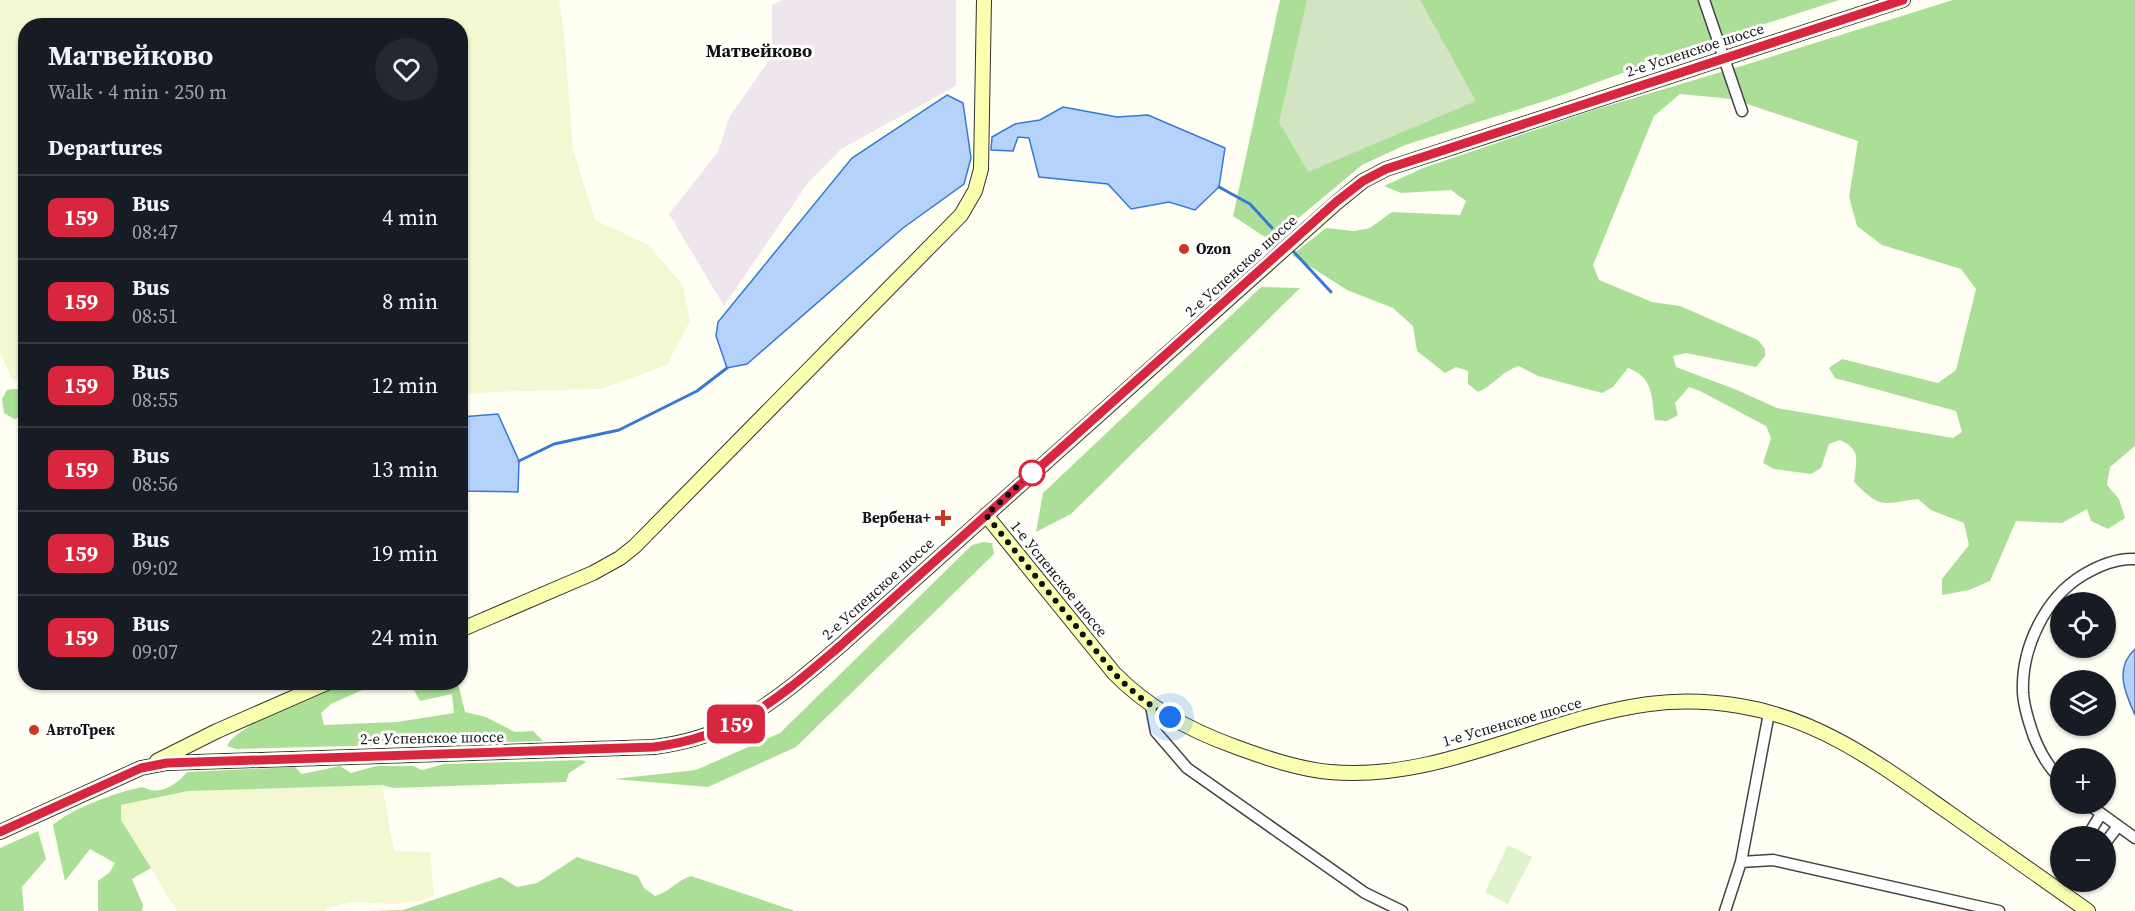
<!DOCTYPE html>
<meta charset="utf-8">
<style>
:root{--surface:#171b24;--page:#242831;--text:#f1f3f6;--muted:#9ea1a6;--line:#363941}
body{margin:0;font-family:"Source Serif 4",serif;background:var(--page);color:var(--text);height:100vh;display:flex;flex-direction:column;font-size:22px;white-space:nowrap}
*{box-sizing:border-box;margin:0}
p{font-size:20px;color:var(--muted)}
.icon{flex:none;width:33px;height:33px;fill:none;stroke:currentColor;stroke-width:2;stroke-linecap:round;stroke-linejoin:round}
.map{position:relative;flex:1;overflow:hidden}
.panel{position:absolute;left:18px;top:18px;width:450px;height:672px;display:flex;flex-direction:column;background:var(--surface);border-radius:24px;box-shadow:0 2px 4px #0004}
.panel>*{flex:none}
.badge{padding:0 12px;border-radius:9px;font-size:21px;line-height:39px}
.tools{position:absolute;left:2050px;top:592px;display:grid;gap:12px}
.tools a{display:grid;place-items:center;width:66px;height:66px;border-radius:50%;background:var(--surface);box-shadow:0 2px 4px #0004;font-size:30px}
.you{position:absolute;width:30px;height:30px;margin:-15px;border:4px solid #fff;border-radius:50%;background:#1a73e8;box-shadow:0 0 0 9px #1a73e833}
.map>.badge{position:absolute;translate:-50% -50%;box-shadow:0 0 0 3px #fff}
h2{padding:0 30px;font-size:22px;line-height:54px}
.round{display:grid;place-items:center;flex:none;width:63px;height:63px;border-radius:32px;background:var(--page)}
.head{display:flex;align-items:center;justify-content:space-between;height:102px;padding:0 30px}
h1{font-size:28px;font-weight:700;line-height:45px}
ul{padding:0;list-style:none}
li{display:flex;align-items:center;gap:18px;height:84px;padding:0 30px;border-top:2px solid var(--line)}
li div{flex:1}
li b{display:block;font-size:22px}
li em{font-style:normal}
li .badge{min-width:66px;font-weight:700;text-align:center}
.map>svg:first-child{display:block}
.industrial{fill:#efe5ee}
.farmland{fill:#f4f8d2}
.forest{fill:#abdf98;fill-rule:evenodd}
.cemetery{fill:#d3e4c2}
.pitch{fill:#dff4cd}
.water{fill:#b5d3fa;stroke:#3778d6;stroke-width:1.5}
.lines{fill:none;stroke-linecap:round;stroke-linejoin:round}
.stream{stroke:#3778d6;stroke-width:3}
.street-casing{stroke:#444;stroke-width:13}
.secondary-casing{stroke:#333;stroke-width:16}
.street{stroke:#fff;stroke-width:10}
.secondary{stroke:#f9ffaf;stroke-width:14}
.line-casing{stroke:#fff;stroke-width:14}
.line{stroke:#d7263d;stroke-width:9}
.walk{stroke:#111;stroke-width:6;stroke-dasharray:0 10.8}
.poi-dot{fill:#cc361e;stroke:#fff;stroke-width:2}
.stop-dot{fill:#fff;stroke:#d7263d;stroke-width:3}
.labels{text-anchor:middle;stroke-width:6;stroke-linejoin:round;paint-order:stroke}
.street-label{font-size:15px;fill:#111;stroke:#fff}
.poi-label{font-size:15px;font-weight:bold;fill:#111;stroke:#fff;text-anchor:start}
.quarter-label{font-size:18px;font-weight:bold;fill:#111;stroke:#fff}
</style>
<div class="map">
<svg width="2135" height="911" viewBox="0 0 2135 911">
<rect width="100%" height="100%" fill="#fffff4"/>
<path class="industrial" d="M 782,0 L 956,0 L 956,86 L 841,149 L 807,184 L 724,306 L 669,214 L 718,152 L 730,116 L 772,56 L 772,5 Z"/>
<path class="farmland" d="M 0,0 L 559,0 L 564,33 L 573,150 L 595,220 L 649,245 L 683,286 L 690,321 L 667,365 L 601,389 L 489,392 L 461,395 L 460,26 L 26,26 L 25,381 L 12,379 L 0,352 Z
M 382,785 L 394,851 L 430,852 L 434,896 L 419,901 L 394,904 L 354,902 L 331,907 L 325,911 L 177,911 L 121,820 L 120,805 L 188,791 Z"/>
<path class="forest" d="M 1280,0 L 1839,0 L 1697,46 L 1551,99 L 1405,145 L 1362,165 L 1271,241 L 1233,216 Z
M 1953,0 L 2135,0 L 2135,446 L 2110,467 L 2107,485 L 2119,499 L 2125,518 L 2108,529 L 2091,521 L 2087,509 L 2062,523 L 2016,521 L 1990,581 L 1969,590 L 1942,595 L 1942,579 L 1969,545 L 1964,523 L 1931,510 L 1918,499 C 1881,504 1881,509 1854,482 C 1856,461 1862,450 1840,440 L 1829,444 L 1821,468 L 1811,474 L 1774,469 L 1763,463 L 1771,438 L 1766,426 L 1700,391 L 1689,387 L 1675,403 L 1678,415 L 1667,421 L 1655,420 C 1651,397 1654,377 1628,368 L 1613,387 L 1602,393 L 1538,376 L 1519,366 C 1502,371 1494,385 1478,392 L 1468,384 L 1468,371 L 1456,367 L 1445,373 L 1417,351 L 1413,326 L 1393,308 L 1347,290 L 1292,255 L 1326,228 L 1354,231 L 1370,228 L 1392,212 L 1460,215 L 1466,201 L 1451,190 L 1401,193 L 1384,186 L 1423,168 L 1594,110 L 1738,67 ZM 1680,94 L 1732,99 L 1858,141 L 1849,197 L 1857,226 L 1882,245 L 1961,269 L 1976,289 L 1956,370 L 1938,383 L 1842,359 L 1829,368 L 1835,378 L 1956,411 L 1962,432 L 1953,438 L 1777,408 L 1737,390 L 1676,367 L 1673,356 L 1686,353 L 1756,367 L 1765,356 L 1765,349 L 1758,340 L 1680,306 L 1652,302 L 1599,280 L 1593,265 L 1654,116 Z
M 1261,287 L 1300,288 L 1071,514 L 1036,532 L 1043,493 Z
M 12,389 L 22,389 L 25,391 L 25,416 L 14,419 L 4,413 L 2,399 L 7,390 Z
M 983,542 L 992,543 L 994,554 L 796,747 L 708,787 L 614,779 L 696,770 L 780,733 L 972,545 Z
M 344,682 L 378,683 L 331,704 L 321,713 L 324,725 L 397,722 L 454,713 L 452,694 L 420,701 L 410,683 L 458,683 L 465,712 L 486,717 L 515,732 L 533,731 L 543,741 L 236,749 L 227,746 C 235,725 321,693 344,682 Z
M 582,760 L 586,762 L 569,773 L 566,782 L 393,788 L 382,785 L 188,791 L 121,805 L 121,820 L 151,868 L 132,879 L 143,905 L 142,911 L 98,911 L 98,881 L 110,872 L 115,863 L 90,849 L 65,881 L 53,825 C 71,809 114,793 138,788 C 143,786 146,789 151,790 C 165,793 179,782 187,772 L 295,767 L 302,774 L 340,766 L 351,773 L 376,766 L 413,766 L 422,770 L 444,764 Z
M 38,831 L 46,859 L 22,887 L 24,911 L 0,911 L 0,848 Z
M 577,857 L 638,876 L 644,888 L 655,896 C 671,891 676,881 691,876 L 795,911 L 369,911 L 403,910 L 501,877 L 517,887 L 537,883 Z"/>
<path class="cemetery" d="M 1307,0 L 1420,0 L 1476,101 L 1308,172 L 1279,122 Z"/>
<path class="pitch" d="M 1508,845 L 1532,857 L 1508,904 L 1485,892 Z"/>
<path class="water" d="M 947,95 L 963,103 L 971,158 L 964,184 L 903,228 L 747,364 L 727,368 L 716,336 L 718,322 L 852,158 Z
M 1063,107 L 1117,117 L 1148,115 L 1225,148 L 1219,187 L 1195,210 L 1169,202 L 1131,209 L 1108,184 L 1039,177 L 1029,138 L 1018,137 L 1013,151 L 991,150 L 992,137 L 1015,124 L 1040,120 Z
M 498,414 L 519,461 L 518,492 L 461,491 L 461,417 Z
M 2135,649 L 2135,715 C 2125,693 2114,668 2135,649 Z"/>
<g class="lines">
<path class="stream" d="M 1219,187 L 1250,204 L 1272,228
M 1293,251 L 1331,292
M 519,461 L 554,444 L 619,430 L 697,391 L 727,368"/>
<g class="street-casing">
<path id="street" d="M 1704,0 L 1742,111
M 1151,706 L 1156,732 L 1187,768 L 1365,893 L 1402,911
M 2061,779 C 2049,768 2040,752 2034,737 C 2029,723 2024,708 2023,693 C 2021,648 2045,598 2083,575 C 2098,566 2117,558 2135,559
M 2088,804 L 2135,838
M 2087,837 L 2101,814
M 2106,842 L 2118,826
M 1741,862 L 1773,860 L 1999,911
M 1725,911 L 1741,862 L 1769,713"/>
</g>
<g class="secondary-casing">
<path id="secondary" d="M 986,515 L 1114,673 C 1148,708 1191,731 1236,747 C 1266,758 1298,769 1330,772 C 1440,782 1542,718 1649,704 C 1679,700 1710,701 1740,706 C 1821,719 1882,766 1948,812 C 1995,845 2042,878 2088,911
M 460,630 L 593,573 L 620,558 L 635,546 L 961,215 L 975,191 L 981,169 L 984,0
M 157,761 L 217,731 L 329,682
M 0,832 L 141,768 L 167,763 L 654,747 C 736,737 780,697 840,646 L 1336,203 L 1363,181 L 1386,169 L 1903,0"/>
</g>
<use href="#street" class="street"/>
<use href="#secondary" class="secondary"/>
</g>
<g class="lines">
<g class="line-casing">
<path id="line" d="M 0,832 L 141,768 L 167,763 L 654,747 C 736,737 780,697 840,646 L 1336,202 L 1363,181 L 1386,169 L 1903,0"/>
</g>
<use href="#line" class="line"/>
<path class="walk" d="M 1032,473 L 986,515 L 1114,673 C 1131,691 1148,705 1170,717"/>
</g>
<g class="poi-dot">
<circle cx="1184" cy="249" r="6"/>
<path d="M940 509h6v6h6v6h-6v6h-6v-6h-6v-6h6z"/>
<circle cx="34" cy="730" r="6"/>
</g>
<circle class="stop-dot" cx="1032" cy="473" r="12"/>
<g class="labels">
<g class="street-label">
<text transform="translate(1695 50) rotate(-18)" y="5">2-е Успенское шоссе</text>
<text transform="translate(1241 266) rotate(-42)" y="5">2-е Успенское шоссе</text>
<text transform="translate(1059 579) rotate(51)" y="5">1-е Успенское шоссе</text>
<text transform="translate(878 589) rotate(-42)" y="5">2-е Успенское шоссе</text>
<text transform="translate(1512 722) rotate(-16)" y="5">1-е Успенское шоссе</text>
<text transform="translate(432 738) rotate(-1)" y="5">2-е Успенское шоссе</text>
</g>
<g class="poi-label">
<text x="1196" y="254">Ozon</text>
<text x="931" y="523" text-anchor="end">Вербена+</text>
<text x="46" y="735">АвтоТрек</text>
</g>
<g class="quarter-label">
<text x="759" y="57">Матвейково</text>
</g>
</g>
</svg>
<div class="tools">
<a><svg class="icon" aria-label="locate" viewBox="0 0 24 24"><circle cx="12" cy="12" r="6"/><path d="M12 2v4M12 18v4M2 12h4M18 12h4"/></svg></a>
<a><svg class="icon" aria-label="layers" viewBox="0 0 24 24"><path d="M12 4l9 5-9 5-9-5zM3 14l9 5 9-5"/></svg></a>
<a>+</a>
<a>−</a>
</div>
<div class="you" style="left:1170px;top:717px"></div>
<b class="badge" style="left:736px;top:724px;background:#d7263d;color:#fff">159</b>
<section class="panel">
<div class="head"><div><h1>Матвейково</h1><p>Walk · 4 min · 250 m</p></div><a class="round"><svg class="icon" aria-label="heart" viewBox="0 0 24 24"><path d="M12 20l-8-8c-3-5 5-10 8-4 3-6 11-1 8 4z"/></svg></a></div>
<h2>Departures</h2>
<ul>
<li><span class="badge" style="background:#d7263d;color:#fff">159</span><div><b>Bus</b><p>08:47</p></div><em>4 min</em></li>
<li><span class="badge" style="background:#d7263d;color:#fff">159</span><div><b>Bus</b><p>08:51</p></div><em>8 min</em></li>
<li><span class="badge" style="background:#d7263d;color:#fff">159</span><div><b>Bus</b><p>08:55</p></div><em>12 min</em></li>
<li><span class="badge" style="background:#d7263d;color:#fff">159</span><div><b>Bus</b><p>08:56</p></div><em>13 min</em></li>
<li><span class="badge" style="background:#d7263d;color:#fff">159</span><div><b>Bus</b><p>09:02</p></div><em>19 min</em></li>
<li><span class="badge" style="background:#d7263d;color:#fff">159</span><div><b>Bus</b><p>09:07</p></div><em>24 min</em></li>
</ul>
</section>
</div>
